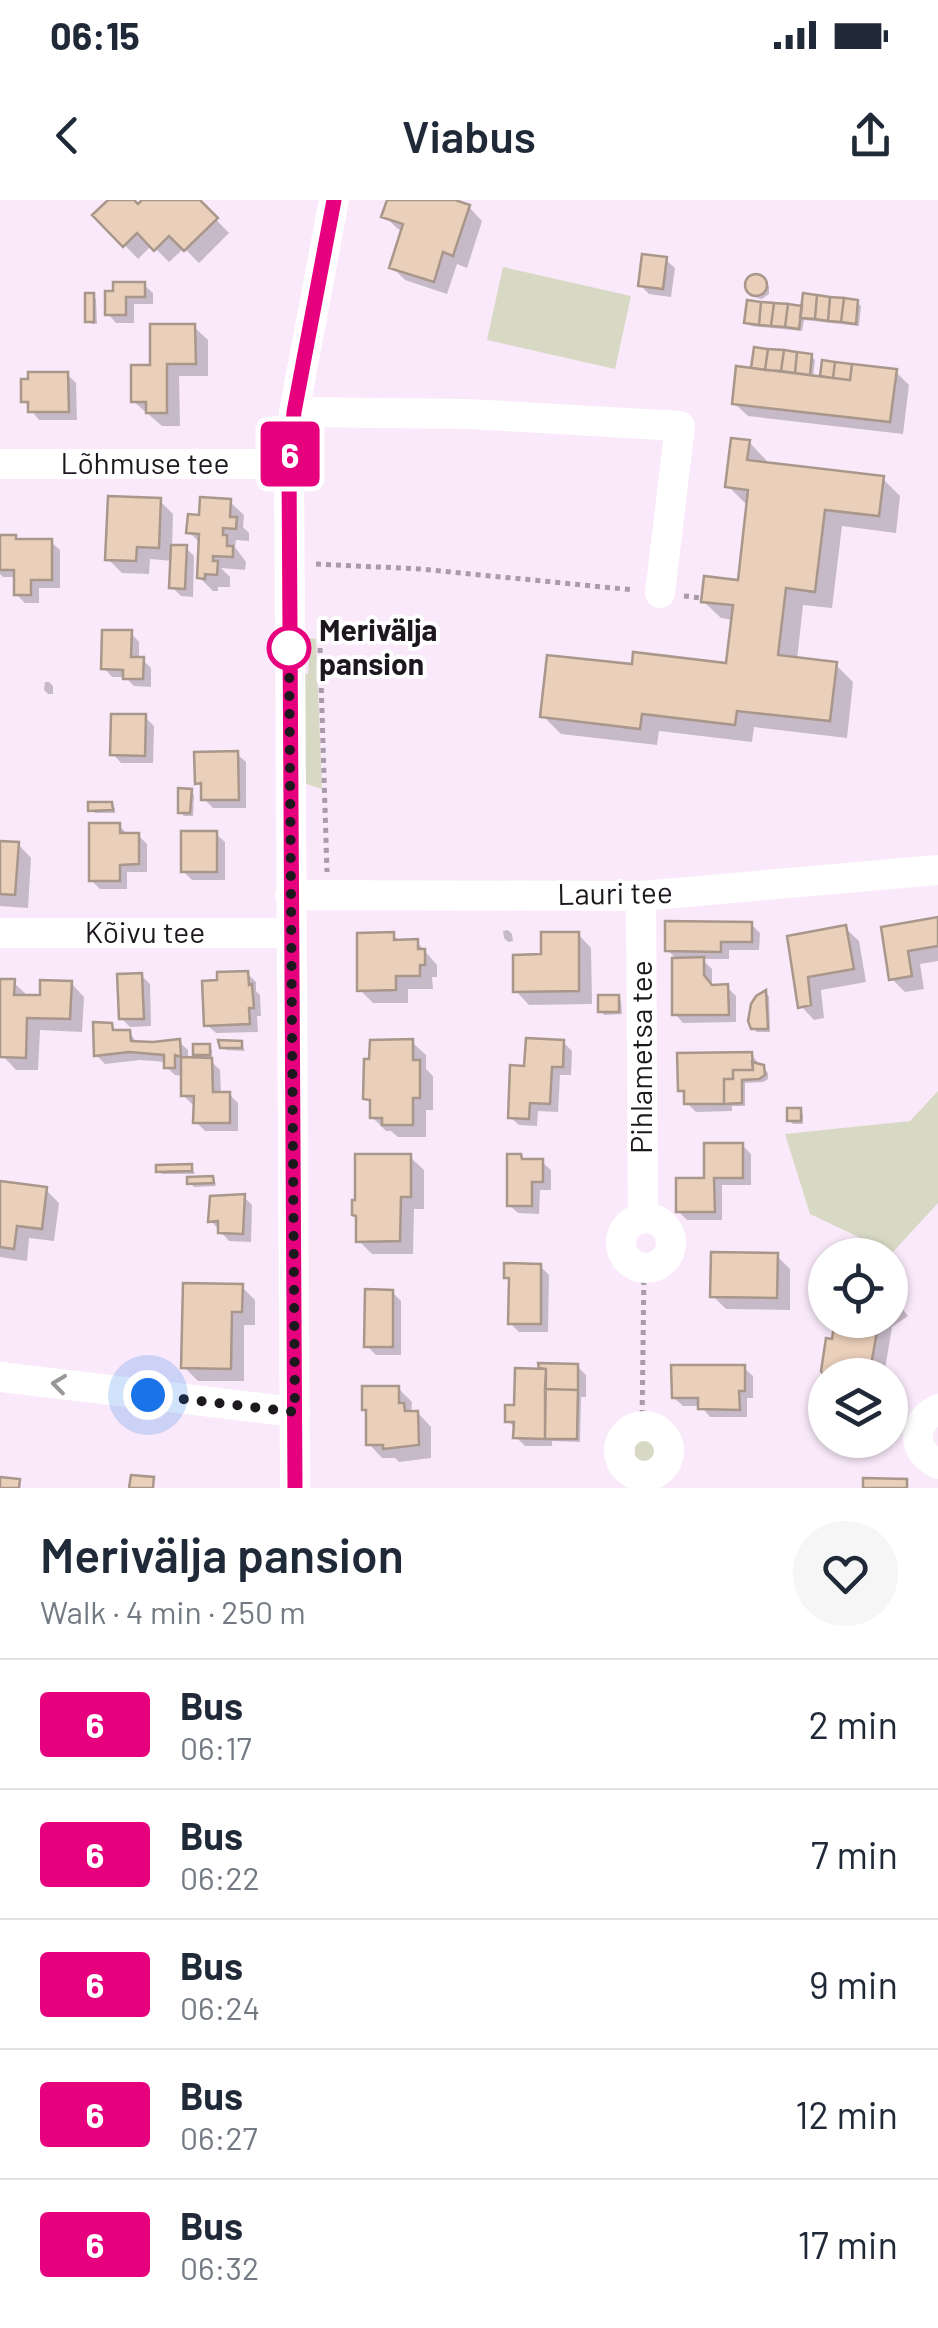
<!DOCTYPE html>
<meta charset="utf-8">
<style>
:root{--surface:#fff;--page:#f6f6f7;--text:#1f2937;--muted:#747a83;--line:#e0e1e3}
body{margin:0;font-family:Barlow,sans-serif;background:var(--page);color:var(--text);height:100vh;display:flex;flex-direction:column;font-size:38px;white-space:nowrap}
*{box-sizing:border-box;margin:0}
p{font-size:32px;color:var(--muted)}
.icon{flex:none;width:55px;height:55px;fill:none;stroke:currentColor;stroke-width:2;stroke-linecap:round;stroke-linejoin:round}
.map{position:relative;height:1288px;overflow:hidden}
.sheet{display:flex;flex-direction:column;background:var(--surface);flex:1}
.sheet>*{flex:none}
.badge{padding:0 20px;border-radius:8px;font-size:35px;line-height:65px}
.controls{position:absolute;left:808px;top:1038px;display:grid;gap:20px}
.controls a{display:grid;place-items:center;width:100px;height:100px;border-radius:50%;background:var(--surface);box-shadow:0 2px 8px #0004;font-size:50px}
.you{position:absolute;width:50px;height:50px;margin:-25px;border:8px solid #fff;border-radius:50%;background:#1a73e8;box-shadow:0 0 0 15px #1a73e833}
.map>.badge{position:absolute;translate:-50% -50%;box-shadow:0 0 0 5px #fff}
.round{display:grid;place-items:center;flex:none;width:105px;height:105px;border-radius:52px;background:var(--page)}
.summary{display:flex;align-items:center;justify-content:space-between;height:170px;padding:0 40px}
h1{font-size:48px;font-weight:600;line-height:75px}
ul{padding:0;list-style:none}
li{display:flex;align-items:center;gap:30px;height:130px;padding:0 40px;border-top:2px solid var(--line)}
li div{flex:1}
li b{display:block;font-size:38px}
li em{font-style:normal}
li .badge{min-width:110px;font-weight:700;text-align:center}
.status{display:flex;justify-content:space-between;align-items:center;height:70px;padding:0 50px;background:var(--surface);direction:ltr}
.status svg{height:28px;fill:currentColor}
header{display:flex;justify-content:space-between;align-items:center;height:130px;padding:0 40px;background:var(--surface);font-size:45px;font-weight:600}
.map>svg:first-child{display:block}
.green{fill:#d7d9c5}
.shadow{fill:#0003}
.building{fill:#eacfba;stroke:#a8978a;stroke-width:2.5}
.lines{fill:none;stroke-linecap:round;stroke-linejoin:round}
.path{stroke:#a89ca9;stroke-width:5;stroke-dasharray:5 5;stroke-linecap:butt}
.minor{stroke:#fff;stroke-width:30}
.oneway{stroke:#99979a}
.line-casing{stroke:#fff;stroke-width:22}
.line{stroke:#e6007e;stroke-width:15}
.walk{stroke:#1d181e;stroke-width:10;stroke-dasharray:0 18}
.stop-dot{fill:#fff;stroke:#e6007e;stroke-width:5}
.labels{text-anchor:middle;stroke-width:8;stroke-linejoin:round;paint-order:stroke}
.street-label{font-size:30px;fill:#1d181e;stroke:#fff}
.stop-label{font-size:30px;font-weight:bold;fill:#1d181e;stroke:#fff;text-anchor:start}
</style>
<div class="status"><b>06:15</b><svg viewBox="0 0 49 12"><path d="M0 12V9h3v3zM5 12V6h3v6zM10 12V3h3v9zM15 12V0h3v12zM26 1h20v11H26zM47 4h2v5h-2z"/></svg></div>
<header><svg class="icon" aria-label="back" viewBox="0 0 24 24"><path d="M15 5l-7 7 7 7"/></svg>Viabus<svg class="icon" aria-label="share" viewBox="0 0 24 24"><path d="M12 15V3M7 8l5-5 5 5M5 13v7h14v-7"/></svg></header>
<div class="map">
<svg width="938" height="1288" viewBox="0 0 938 1288">
<rect width="100%" height="100%" fill="#f9e9fa"/>
<path class="green" d="M 503,67 L 631,96 L 615,169 L 487,140 Z
M 310,438 L 316,439 L 322,589 L 304,583 L 301,473 L 308,474 Z
M 938,891 L 938,1003 L 892,1053 L 810,1014 L 785,934 L 910,921 Z
M 647,1235 C 657,1238 661,1245 660,1255 C 654,1266 646,1267 635,1264 L 635,1236 Z"/>
<path class="shadow" d="M 111,0 L 131,0 L 138,8 L 146,0 L 197,0 L 229,33 L 199,63 L 184,48 L 169,62 L 152,45 L 138,59 L 96,15 Z
M 389,0 L 446,0 L 469,7 L 482,21 L 467,68 L 457,64 L 447,94 L 405,80 L 392,67 L 404,31 L 398,29 L 384,16 Z
M 666,60 L 675,68 L 671,97 L 649,94 L 640,85 Z
M 754,77 L 760,77 L 769,86 L 769,94 L 762,99 L 757,98 L 748,88 L 750,80 Z
M 144,85 L 153,93 L 153,104 L 134,104 L 134,123 L 116,123 L 108,114 L 108,94 Z
M 93,96 L 96,99 L 97,124 L 92,124 L 88,121 Z
M 857,102 L 861,106 L 859,126 L 804,120 L 802,131 L 751,126 L 747,122 L 804,109 Z
M 194,127 L 208,140 L 208,176 L 179,176 L 180,226 L 162,226 L 133,201 L 153,167 Z
M 811,156 L 815,160 L 813,178 L 822,179 L 824,163 L 896,172 L 909,185 L 903,234 L 748,216 L 734,203 L 753,171 Z
M 67,174 L 76,183 L 77,220 L 39,220 L 24,201 Z
M 749,242 L 766,260 L 766,265 L 882,278 L 900,296 L 896,333 L 842,326 L 832,408 L 803,405 L 797,460 L 836,465 L 853,482 L 847,538 L 754,527 L 752,542 L 659,531 L 657,545 L 561,534 L 543,516 L 634,467 L 728,465 L 734,420 L 721,418 L 703,401 L 740,383 L 749,305 L 746,304 L 728,286 Z
M 160,301 L 173,314 L 172,347 L 186,348 L 194,356 L 193,397 L 181,396 L 172,387 L 173,361 L 150,359 L 149,374 L 122,373 L 108,359 Z
M 230,302 L 244,315 L 243,327 L 249,333 L 249,341 L 236,340 L 235,347 L 246,362 L 245,370 L 221,368 L 230,377 L 230,387 L 218,387 L 218,391 L 213,391 L 199,377 L 201,344 L 189,332 L 201,317 Z
M 0,337 L 15,337 L 20,342 L 51,342 L 60,350 L 60,388 L 39,388 L 39,403 L 25,403 L 16,394 L 16,377 L 3,377 L 0,374 Z
M 131,433 L 139,442 L 139,459 L 143,460 L 151,468 L 151,487 L 134,486 L 125,477 L 112,477 L 104,468 Z
M 45,482 L 49,482 L 53,486 L 53,494 L 48,494 L 44,490 Z
M 145,517 L 154,526 L 153,563 L 121,563 L 113,554 Z
M 237,554 L 246,562 L 246,608 L 213,608 L 204,599 L 204,589 L 197,583 Z
M 190,592 L 194,595 L 193,616 L 184,616 L 180,612 Z
M 111,604 L 115,608 L 115,613 L 95,613 L 91,610 Z
M 119,625 L 128,635 L 138,635 L 147,644 L 147,672 L 127,672 L 127,689 L 100,689 L 91,680 Z
M 216,634 L 225,642 L 225,680 L 192,680 L 183,671 Z
M 0,643 L 18,644 L 31,658 L 28,708 L 0,706 Z
M 938,720 L 938,761 L 920,764 L 924,789 L 905,792 L 892,779 L 884,729 Z
M 751,724 L 760,733 L 759,750 L 729,750 L 729,759 L 702,759 L 712,769 L 712,787 L 727,787 L 736,796 L 736,822 L 683,823 L 675,814 L 674,757 L 668,750 Z
M 845,728 L 859,741 L 866,782 L 821,790 L 824,818 L 814,820 L 801,806 L 789,738 Z
M 508,730 L 512,734 L 513,741 L 508,742 L 504,738 L 503,731 Z
M 578,734 L 591,748 L 592,804 L 529,805 L 516,791 Z
M 393,735 L 401,742 L 417,742 L 437,765 L 437,777 L 432,777 L 433,789 L 408,789 L 408,803 L 373,803 L 360,790 Z
M 247,773 L 256,782 L 256,791 L 260,795 L 261,816 L 257,816 L 258,832 L 216,833 L 207,825 L 220,783 Z
M 141,775 L 150,784 L 151,826 L 130,827 L 121,818 Z
M 0,781 L 13,782 L 27,795 L 42,798 L 71,783 L 84,797 L 82,832 L 40,830 L 38,870 L 16,870 L 3,856 L 0,831 Z
M 765,793 L 769,796 L 770,832 L 757,832 L 753,828 Z
M 618,797 L 621,801 L 622,814 L 604,815 L 601,811 Z
M 111,826 L 118,832 L 129,832 L 138,844 L 179,842 L 188,850 L 188,860 L 202,861 L 195,854 L 209,846 L 212,850 L 212,858 L 208,858 L 220,870 L 221,894 L 229,894 L 238,903 L 238,931 L 205,931 L 196,922 L 196,904 L 192,904 L 183,895 L 183,876 L 175,875 L 166,867 L 166,862 L 140,860 L 105,864 L 96,855 Z
M 412,842 L 426,855 L 426,869 L 433,876 L 433,910 L 426,910 L 426,937 L 398,937 L 391,931 L 386,931 L 372,917 L 372,905 L 365,898 Z
M 563,842 L 572,851 L 571,875 L 560,875 L 558,912 L 538,911 L 537,926 L 519,925 L 510,917 L 527,868 Z
M 241,843 L 245,851 L 226,850 L 222,846 Z
M 751,855 L 768,873 L 768,879 L 763,882 L 745,883 L 745,906 L 732,906 L 732,911 L 696,912 L 687,903 L 687,897 L 680,890 Z
M 800,910 L 803,914 L 803,924 L 793,924 L 789,920 Z
M 742,945 L 751,954 L 751,985 L 722,985 L 722,1020 L 687,1020 L 678,1011 Z
M 520,956 L 526,961 L 542,962 L 551,970 L 551,990 L 540,990 L 539,1014 L 518,1013 L 509,1005 Z
M 410,957 L 424,970 L 424,1009 L 414,1009 L 413,1054 L 372,1054 L 359,1041 L 359,1018 Z
M 191,967 L 195,974 L 162,974 L 159,971 Z
M 212,978 L 216,986 L 194,987 L 190,983 Z
M 0,984 L 46,990 L 59,1003 L 54,1041 L 29,1038 L 27,1061 L 0,1057 Z
M 244,997 L 252,1005 L 251,1042 L 229,1041 L 211,1021 Z
M 777,1056 L 790,1069 L 790,1110 L 726,1109 L 713,1096 Z
M 540,1066 L 549,1075 L 548,1132 L 519,1132 L 510,1123 L 511,1082 L 506,1077 Z
M 241,1086 L 255,1100 L 255,1125 L 244,1125 L 244,1181 L 198,1181 L 184,1167 Z
M 392,1092 L 401,1101 L 401,1155 L 376,1155 L 367,1146 Z
M 890,1093 L 908,1116 L 892,1127 L 884,1175 L 827,1175 L 838,1120 L 890,1120 Z
M 541,1165 L 577,1166 L 586,1175 L 586,1197 L 581,1197 L 580,1242 L 552,1241 L 552,1246 L 525,1246 L 516,1237 L 516,1229 L 508,1221 L 541,1171 Z
M 744,1168 L 753,1176 L 753,1198 L 747,1198 L 747,1217 L 710,1217 L 701,1206 L 683,1206 L 674,1198 Z
M 398,1188 L 412,1202 L 411,1213 L 418,1213 L 431,1227 L 431,1258 L 399,1262 L 395,1258 L 382,1258 L 369,1244 L 369,1213 L 365,1209 Z"/>
<path class="building" d="M 108,0 L 134,0 L 138,4 L 142,0 L 200,0 L 218,18 L 184,51 L 169,36 L 154,51 L 137,33 L 123,47 L 92,15 Z
M 387,0 L 455,0 L 470,5 L 453,56 L 443,52 L 434,82 L 389,68 L 403,24 L 381,17 Z
M 642,54 L 667,57 L 663,89 L 638,86 Z
M745 85a11 11 0 1 1 22 0a11 11 0 1 1-22 0Z
M 113,82 L 145,82 L 145,97 L 126,97 L 126,115 L 105,115 L 105,91 L 113,91 Z
M 85,93 L 94,93 L 94,122 L 85,122 Z
M 803,93 L 817,95 L 815,119 L 800,118 Z
M 817,95 L 830,97 L 828,121 L 815,119 Z
M 830,97 L 844,98 L 841,122 L 828,121 Z
M 844,98 L 858,100 L 856,124 L 841,122 Z
M 747,100 L 761,102 L 759,125 L 744,123 Z
M 761,102 L 774,103 L 771,126 L 759,125 Z
M 774,103 L 788,104 L 785,127 L 771,126 Z
M 788,104 L 802,106 L 799,129 L 785,127 Z
M 150,124 L 195,124 L 196,164 L 167,164 L 167,213 L 146,213 L 146,202 L 131,202 L 131,165 L 150,165 Z
M 754,147 L 768,149 L 765,170 L 751,168 Z
M 768,149 L 784,150 L 781,171 L 765,170 Z
M 784,150 L 797,152 L 795,173 L 781,171 Z
M 797,152 L 812,154 L 810,175 L 795,173 Z
M 822,160 L 835,162 L 833,178 L 820,176 Z
M 835,162 L 852,164 L 850,180 L 833,178 Z
M 852,164 L 897,169 L 890,222 L 732,204 L 736,166 L 850,180 Z
M 28,172 L 68,172 L 69,212 L 28,212 L 28,202 L 21,202 L 21,179 L 28,179 Z
M 731,238 L 750,240 L 747,260 L 884,276 L 879,316 L 825,310 L 815,392 L 786,388 L 778,455 L 837,462 L 830,521 L 737,511 L 735,525 L 642,514 L 640,529 L 540,517 L 547,455 L 632,464 L 633,452 L 726,463 L 733,405 L 701,402 L 704,376 L 738,380 L 748,290 L 725,287 Z
M 108,296 L 161,298 L 159,348 L 137,347 L 136,361 L 105,360 Z
M 200,297 L 231,299 L 230,317 L 237,317 L 236,329 L 223,328 L 223,335 L 227,335 L 227,346 L 233,346 L 233,357 L 213,356 L 213,361 L 218,361 L 217,375 L 205,374 L 205,379 L 197,378 L 199,334 L 186,333 L 188,314 L 199,315 Z
M 0,335 L 16,335 L 16,339 L 52,339 L 52,380 L 31,380 L 31,395 L 14,395 L 14,370 L 0,370 Z
M 171,345 L 187,345 L 185,389 L 169,388 Z
M 102,430 L 132,430 L 131,457 L 144,457 L 143,479 L 123,479 L 123,470 L 101,469 Z
M 111,514 L 146,514 L 145,556 L 110,555 Z
M 238,551 L 239,600 L 201,600 L 201,583 L 195,584 L 194,552 Z
M 178,588 L 192,589 L 190,613 L 178,613 Z
M 88,602 L 112,602 L 113,610 L 88,611 Z
M 89,623 L 120,623 L 120,633 L 139,633 L 139,664 L 120,665 L 120,681 L 89,681 Z
M 181,631 L 217,631 L 217,672 L 181,672 Z
M 0,641 L 19,642 L 15,695 L 0,694 Z
M 938,717 L 938,746 L 908,751 L 912,776 L 889,780 L 881,727 Z
M 665,721 L 752,722 L 752,742 L 721,742 L 721,752 L 665,751 Z
M 846,725 L 854,769 L 808,777 L 811,805 L 798,808 L 787,736 Z
M 394,732 L 394,740 L 418,739 L 418,749 L 425,749 L 425,765 L 420,765 L 420,776 L 396,776 L 396,790 L 357,791 L 357,733 Z
M 541,732 L 579,732 L 579,791 L 513,792 L 513,755 L 541,754 Z
M 704,757 L 704,775 L 712,785 L 728,784 L 729,815 L 672,815 L 672,758 Z
M 248,771 L 249,785 L 252,784 L 254,808 L 249,808 L 250,824 L 204,826 L 202,781 L 217,780 L 217,772 Z
M 142,773 L 144,819 L 119,819 L 117,774 Z
M 0,779 L 15,779 L 14,795 L 40,795 L 40,780 L 72,781 L 70,819 L 27,818 L 26,858 L 0,857 Z
M 766,790 L 768,829 L 751,829 L 748,821 L 751,804 L 756,796 Z
M 598,795 L 619,795 L 619,812 L 598,812 Z
M 93,822 L 112,823 L 113,830 L 130,830 L 131,841 L 153,842 L 180,839 L 181,857 L 175,855 L 175,868 L 164,868 L 164,855 L 129,852 L 94,856 Z
M 526,838 L 564,840 L 563,867 L 552,867 L 550,904 L 530,903 L 529,919 L 508,918 L 510,865 L 524,866 Z
M 413,839 L 413,860 L 420,860 L 420,898 L 413,898 L 413,925 L 382,925 L 382,918 L 370,918 L 370,900 L 363,899 L 364,859 L 369,859 L 370,840 Z
M 218,840 L 242,841 L 242,848 L 220,848 Z
M 193,844 L 210,844 L 210,855 L 193,855 Z
M 752,852 L 753,870 L 733,870 L 733,879 L 724,879 L 724,904 L 684,904 L 684,891 L 678,891 L 677,853 Z
M 181,857 L 212,858 L 213,892 L 230,892 L 230,923 L 193,923 L 194,896 L 181,896 Z
M 752,862 L 764,865 L 765,875 L 759,879 L 742,880 L 742,903 L 724,904 L 724,879 L 733,879 L 733,870 L 753,870 Z
M 787,908 L 801,908 L 801,921 L 787,921 Z
M 704,943 L 743,943 L 743,978 L 714,978 L 715,1012 L 676,1012 L 676,978 L 704,978 Z
M 355,954 L 411,954 L 411,997 L 401,997 L 400,1041 L 356,1042 L 356,1016 L 352,1015 L 352,1000 L 355,1000 Z
M 507,954 L 521,954 L 522,959 L 543,959 L 543,982 L 532,982 L 532,1006 L 507,1006 Z
M 192,964 L 192,971 L 156,972 L 156,965 Z
M 213,976 L 214,983 L 187,984 L 187,977 Z
M 0,981 L 47,987 L 42,1029 L 17,1026 L 14,1049 L 0,1047 Z
M 245,994 L 243,1034 L 218,1033 L 218,1021 L 208,1022 L 210,996 Z
M 711,1052 L 778,1053 L 777,1098 L 710,1097 Z
M 504,1063 L 541,1064 L 541,1124 L 508,1124 L 509,1078 L 504,1078 Z
M 183,1083 L 243,1084 L 242,1112 L 232,1112 L 231,1169 L 181,1168 Z
M 365,1089 L 393,1090 L 393,1147 L 364,1147 Z
M 835,1120 L 879,1120 L 870,1171 L 872,1175 L 825,1175 L 825,1177 L 821,1171 L 826,1138 L 832,1139 Z
M 538,1163 L 578,1164 L 578,1190 L 545,1189 L 546,1169 L 539,1168 Z
M 671,1165 L 745,1165 L 745,1191 L 739,1191 L 740,1210 L 698,1209 L 698,1198 L 672,1198 Z
M 515,1168 L 546,1169 L 545,1239 L 513,1238 L 514,1222 L 505,1222 L 505,1205 L 514,1205 Z
M 362,1186 L 399,1186 L 399,1203 L 404,1203 L 405,1211 L 418,1211 L 419,1245 L 383,1249 L 383,1245 L 366,1245 L 366,1210 L 362,1210 Z
M 545,1189 L 578,1190 L 577,1239 L 545,1239 Z
M 131,1275 L 154,1277 L 153,1288 L 129,1288 Z
M 0,1277 L 20,1279 L 19,1288 L 0,1288 Z
M 863,1278 L 907,1279 L 907,1288 L 863,1288 Z"/>
<g class="lines">
<path class="path" d="M 316,364 L 420,369 L 634,390
M 684,396 L 701,398
M 320,448 L 327,672
M 642,1225 L 644,1069"/>
<path class="minor" d="M 294,212 L 469,214 L 680,226 L 660,393
M 0,264 L 289,264
M 290,695 L 641,696 L 938,670
M 641,696 L 643,1018
M 0,733 L 291,733
M621 1043a25 25 0 1 1 50 0a25 25 0 1 1-50 0Z
M 0,1177 L 295,1212
M 938,1209 C 911,1223 911,1250 938,1264
M619 1251a25 25 0 1 1 50 0a25 25 0 1 1-50 0Z
M 295,1288 L 289,264 L 294,212 L 334,0"/>
</g>
<defs><path id="oneway-chevron" d="M-2-3.5L2.5 0L-2 3.5" fill="none" stroke-width="1.6" stroke-linecap="round" stroke-linejoin="round" transform="scale(2.5)"/></defs>
<use class="oneway" href="#oneway-chevron" transform="translate(59 1184) rotate(-173)"/>
<g class="lines">
<g class="line-casing">
<path id="line" d="M 295,1288 L 289,264 L 294,212 L 334,0"/>
</g>
<use href="#line" class="line"/>
<path class="walk" d="M 148,1195 L 295,1212 L 289,440 L 289,448"/>
</g>
<circle class="stop-dot" cx="289" cy="448" r="20"/>
<g class="labels">
<g class="street-label">
<text x="145" y="274">Lõhmuse tee</text>
<text transform="translate(615 694) rotate(-1)" y="10">Lauri tee</text>
<text x="145" y="743">Kõivu tee</text>
<text transform="translate(642 857) rotate(-90)" y="10">Pihlametsa tee</text>
</g>
<g class="stop-label">
<text x="319" y="441">Merivälja<tspan x="319" dy="34">pansion</tspan></text>
</g>
</g>
</svg>
<div class="controls">
<a><svg class="icon" aria-label="locate" viewBox="0 0 24 24"><circle cx="12" cy="12" r="6"/><path d="M12 2v4M12 18v4M2 12h4M18 12h4"/></svg></a>
<a><svg class="icon" aria-label="layers" viewBox="0 0 24 24"><path d="M12 4l9 5-9 5-9-5zM3 14l9 5 9-5"/></svg></a>
</div>
<div class="you" style="left:148px;top:1195px"></div>
<b class="badge" style="left:290px;top:254px;background:#e6007e;color:#fff">6</b>
</div>
<section class="sheet">
<div class="summary"><div><h1>Merivälja pansion</h1><p>Walk · 4 min · 250 m</p></div><a class="round"><svg class="icon" aria-label="heart" viewBox="0 0 24 24"><path d="M12 20l-8-8c-3-5 5-10 8-4 3-6 11-1 8 4z"/></svg></a></div>
<ul>
<li><span class="badge" style="background:#e6007e;color:#fff">6</span><div><b>Bus</b><p>06:17</p></div><em>2 min</em></li>
<li><span class="badge" style="background:#e6007e;color:#fff">6</span><div><b>Bus</b><p>06:22</p></div><em>7 min</em></li>
<li><span class="badge" style="background:#e6007e;color:#fff">6</span><div><b>Bus</b><p>06:24</p></div><em>9 min</em></li>
<li><span class="badge" style="background:#e6007e;color:#fff">6</span><div><b>Bus</b><p>06:27</p></div><em>12 min</em></li>
<li><span class="badge" style="background:#e6007e;color:#fff">6</span><div><b>Bus</b><p>06:32</p></div><em>17 min</em></li>
</ul>
</section>
